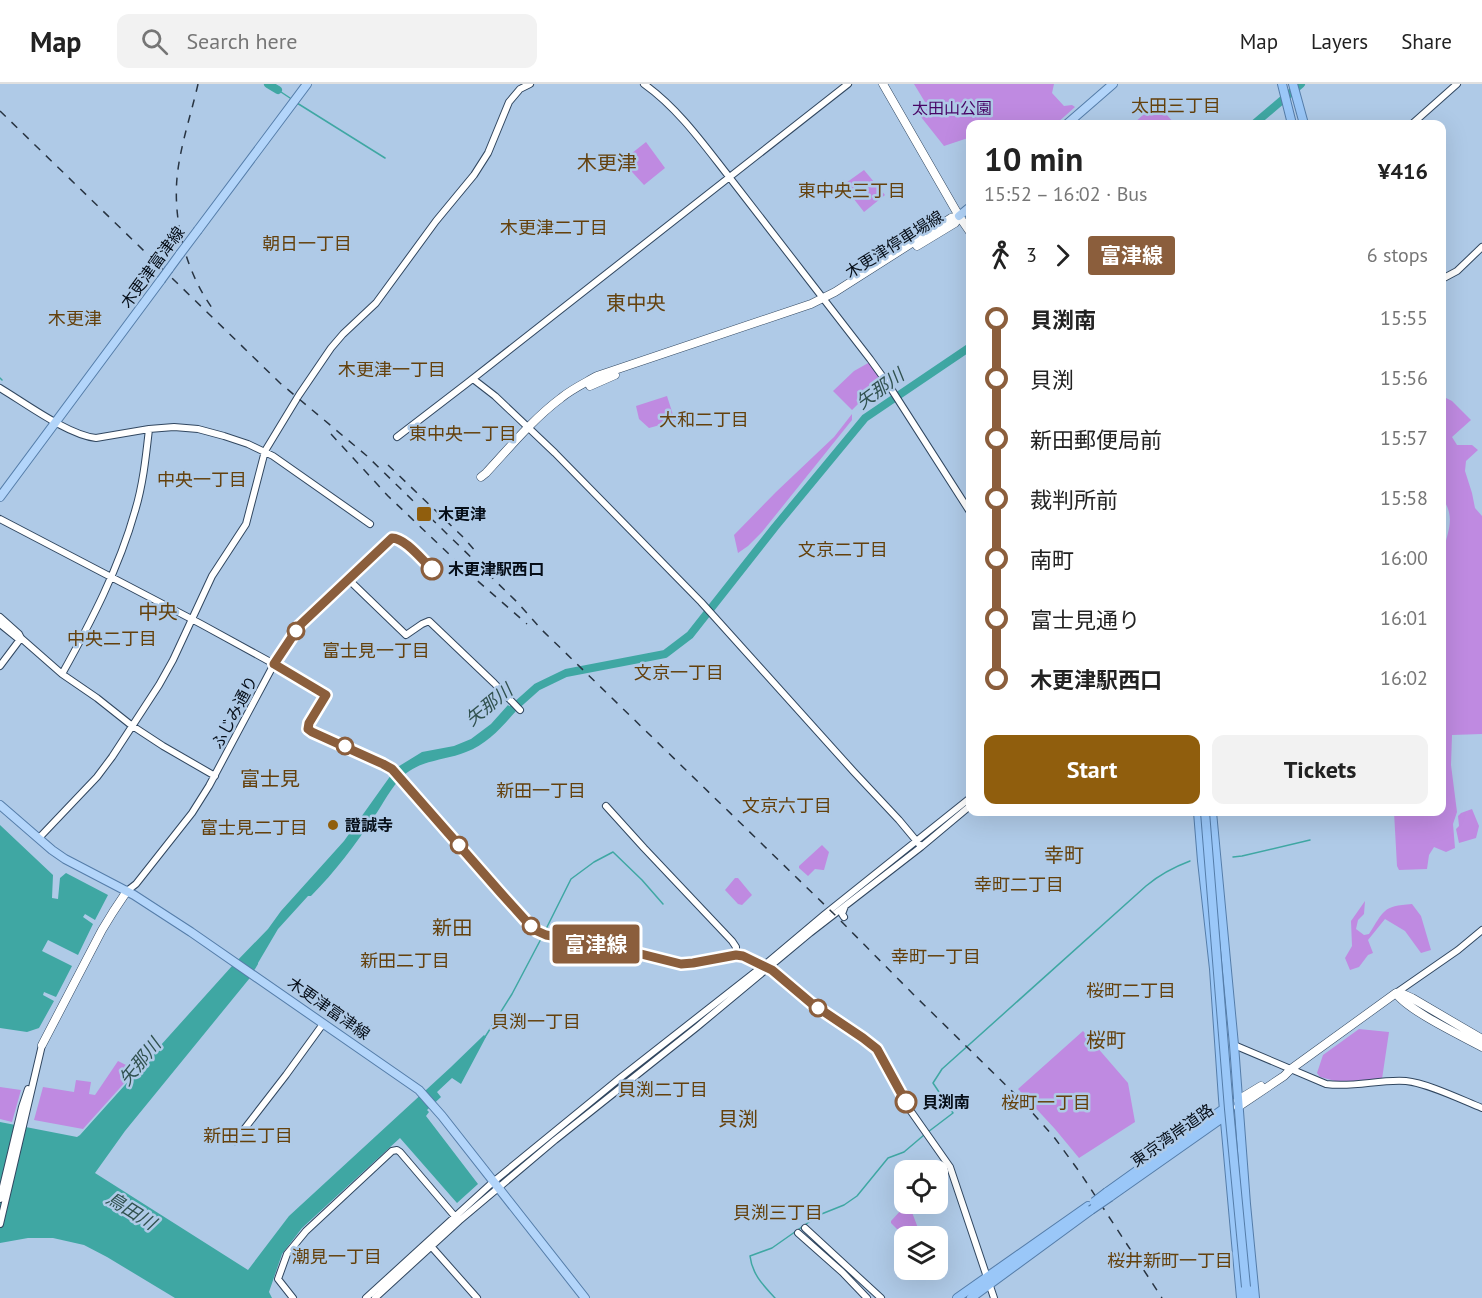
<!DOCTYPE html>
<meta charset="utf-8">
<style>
:root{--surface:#fff;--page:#f2f2f2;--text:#222;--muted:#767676;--line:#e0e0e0;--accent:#905e0d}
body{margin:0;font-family:"PT Sans","Noto Sans JP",sans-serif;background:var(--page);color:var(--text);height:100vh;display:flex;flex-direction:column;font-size:22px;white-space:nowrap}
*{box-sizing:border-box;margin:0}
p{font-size:20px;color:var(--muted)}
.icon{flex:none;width:33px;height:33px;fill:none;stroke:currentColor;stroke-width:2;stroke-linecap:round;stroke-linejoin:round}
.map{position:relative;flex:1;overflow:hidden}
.panel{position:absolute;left:966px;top:36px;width:480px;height:696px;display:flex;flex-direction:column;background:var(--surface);border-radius:12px;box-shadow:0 6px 24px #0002}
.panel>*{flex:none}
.badge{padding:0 12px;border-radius:4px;font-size:21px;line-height:39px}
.buttons{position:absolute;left:894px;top:1076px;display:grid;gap:12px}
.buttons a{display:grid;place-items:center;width:54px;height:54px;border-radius:12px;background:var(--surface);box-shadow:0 6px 24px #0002;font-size:30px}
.map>.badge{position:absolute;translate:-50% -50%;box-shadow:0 0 0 3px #fff}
.legs{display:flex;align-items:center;gap:9px;height:66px;padding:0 18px;font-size:20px}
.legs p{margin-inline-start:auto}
.summary{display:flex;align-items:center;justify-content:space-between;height:102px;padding:0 18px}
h1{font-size:33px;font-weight:600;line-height:45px}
.action{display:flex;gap:12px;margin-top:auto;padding:12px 18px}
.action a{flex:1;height:69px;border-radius:12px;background:var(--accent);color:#fff;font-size:24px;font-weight:600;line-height:69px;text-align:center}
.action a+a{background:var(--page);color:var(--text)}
ul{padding:0 18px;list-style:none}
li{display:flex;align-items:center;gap:21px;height:60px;font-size:22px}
li i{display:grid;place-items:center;width:9px;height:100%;margin:0 8px;background:currentColor}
li i::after{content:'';width:15px;height:15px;margin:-8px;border:4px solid;border-radius:50%;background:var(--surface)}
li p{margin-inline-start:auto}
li:first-child i{background:linear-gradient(#0000 50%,currentColor 0)}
li:last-child i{background:linear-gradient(currentColor 50%,#0000 0)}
header{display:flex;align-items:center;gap:36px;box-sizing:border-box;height:84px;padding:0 30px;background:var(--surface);border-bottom:2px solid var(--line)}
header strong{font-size:28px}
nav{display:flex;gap:33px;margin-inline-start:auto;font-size:21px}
.search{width:420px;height:54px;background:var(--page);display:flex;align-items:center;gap:15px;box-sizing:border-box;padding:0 21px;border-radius:12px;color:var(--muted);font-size:22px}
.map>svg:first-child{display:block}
.green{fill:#bf8ae1}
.water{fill:#3fa7a3}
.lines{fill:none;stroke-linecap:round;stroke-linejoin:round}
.stream{stroke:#3fa7a3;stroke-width:1.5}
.river{stroke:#3fa7a3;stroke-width:8}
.tertiary-casing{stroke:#314760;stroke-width:8}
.secondary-casing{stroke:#314760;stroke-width:9}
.primary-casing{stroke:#557da9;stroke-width:10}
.trunk-casing{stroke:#557da9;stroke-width:10}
.tertiary{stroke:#fff;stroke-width:6}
.secondary{stroke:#fff;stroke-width:8}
.primary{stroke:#b3d5fa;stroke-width:8}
.trunk{stroke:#9ac7f8;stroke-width:8}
.rail{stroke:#283442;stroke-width:1.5;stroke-dasharray:8 8;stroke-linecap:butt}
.primary-bridge-casing{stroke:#557da9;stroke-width:10;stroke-linecap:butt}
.trunk-bridge-casing{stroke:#557da9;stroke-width:10;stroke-linecap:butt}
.primary-bridge{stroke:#b3d5fa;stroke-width:8}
.trunk-bridge{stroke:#9ac7f8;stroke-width:8}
.line-1-casing{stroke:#fff;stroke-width:14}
.line-1{stroke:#8b5e3c;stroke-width:9}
.poi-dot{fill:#905e0d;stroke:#afcae7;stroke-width:2}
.stop-1-dot{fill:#fff;stroke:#8b5e3c;stroke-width:3}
.labels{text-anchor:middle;stroke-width:5;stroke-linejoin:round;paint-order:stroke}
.park-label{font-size:16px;fill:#480465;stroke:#afcae7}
.street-label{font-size:16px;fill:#060e18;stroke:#afcae7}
.poi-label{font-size:16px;font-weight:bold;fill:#060e18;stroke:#afcae7;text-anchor:start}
.stop-label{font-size:16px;font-weight:bold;fill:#060e18;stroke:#afcae7;text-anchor:start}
.neighbourhood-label{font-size:18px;fill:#64410d;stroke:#afcae7}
.water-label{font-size:18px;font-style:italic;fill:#31514f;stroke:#afcae7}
.quarter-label{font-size:20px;fill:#64410d;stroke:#afcae7}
</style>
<header>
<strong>Map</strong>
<div class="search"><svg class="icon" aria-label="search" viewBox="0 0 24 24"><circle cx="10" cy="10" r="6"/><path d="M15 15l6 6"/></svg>Search here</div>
<nav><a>Map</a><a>Layers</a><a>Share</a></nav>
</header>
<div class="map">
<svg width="1482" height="1214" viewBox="0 0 1482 1214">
<rect width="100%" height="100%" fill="#afcae7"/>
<path class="green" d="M 914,0 L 1054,0 L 1052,9 L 1064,22 L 1072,21 L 1075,23 L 1056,40 L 970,40 L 970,56 L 968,54 L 944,62 L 921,33 L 928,23 Z
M 1156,19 L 1175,40 L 1133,40 Z
M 646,58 L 665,84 L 644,101 L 622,77 Z
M 864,86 L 885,111 L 864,128 L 843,101 Z
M 870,278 L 884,299 L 867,311 L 852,326 L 833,307 L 854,287 Z
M 667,312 L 675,337 L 649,344 L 639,335 L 636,322 Z
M 1442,312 L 1452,317 L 1471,336 L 1452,353 L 1457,361 L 1472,361 L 1478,366 L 1466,377 L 1465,387 L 1472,409 L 1475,424 L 1482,432 L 1482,650 L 1452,651 L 1451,681 L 1457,728 L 1453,740 L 1455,764 L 1446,768 L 1434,763 L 1429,771 L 1427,785 L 1399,786 L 1397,782 L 1394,728 L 1442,728 L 1442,466 L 1444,464 C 1449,445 1455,431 1442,414 Z
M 852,330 L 852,336 L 762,448 L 748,462 L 738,469 L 734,451 L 776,408 L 834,353 Z
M 1472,725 L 1479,742 L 1476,754 L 1459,759 L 1456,745 L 1459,742 L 1458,732 L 1461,729 Z
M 822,761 L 829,768 L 824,786 L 823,786 L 815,785 L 808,792 L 799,784 L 799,782 Z
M 735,794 L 738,794 L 752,811 L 742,821 L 738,820 L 725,806 Z
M 1365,817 L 1364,830 L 1358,836 L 1356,845 L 1364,851 L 1369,850 C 1384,827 1382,822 1412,820 L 1421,832 L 1431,866 L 1421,869 L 1405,847 L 1385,835 L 1368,856 L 1373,869 L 1368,871 L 1359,883 L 1350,886 L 1345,874 L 1352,862 L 1351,837 Z
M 1359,945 L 1389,948 L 1382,995 L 1339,998 L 1320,993 L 1317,989 L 1323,971 Z
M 1083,947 L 1128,999 L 1135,1038 L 1079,1074 L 1055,1045 L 1018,1005 Z
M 118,977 L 136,986 L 83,1045 L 34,1036 L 43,1003 L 74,1008 L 76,996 L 91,998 L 89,1010 L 95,1011 Z
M 0,1003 L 21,1006 L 12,1038 L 0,1035 Z
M 908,1122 L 910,1123 L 921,1152 L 904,1152 L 891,1139 L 891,1137 L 902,1125 Z"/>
<path class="water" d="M 508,621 L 515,628 C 501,644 487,660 466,668 C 444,677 422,675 403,692 C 391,703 383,720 374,733 C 355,761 335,788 311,812 L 308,812 L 278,845 L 258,879 L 258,880 L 249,895 L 125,1047 L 95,1089 L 248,1186 L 289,1132 L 451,983 L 484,951 L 486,953 L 461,1000 L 452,994 L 437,1008 L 441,1013 L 427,1026 L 429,1028 L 426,1032 L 478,1100 L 457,1119 L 400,1054 L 302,1144 L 282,1170 L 269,1208 L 272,1214 L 175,1214 L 107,1173 L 84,1161 L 53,1154 L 28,1154 L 0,1159 L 0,1038 L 77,1053 L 80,1051 L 232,882 L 268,845 L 281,827 L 344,757 L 396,684 L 422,668 L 454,662 L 471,655 L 491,640 Z
M 0,741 L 53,791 L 52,814 L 58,815 L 60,794 L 66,789 L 108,811 L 95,836 L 85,830 L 83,833 L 93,840 L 78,871 L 48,856 L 42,867 L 72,882 L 56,913 L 44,908 L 43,911 L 54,917 L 39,944 L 27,948 L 0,944 Z"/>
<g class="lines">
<path class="stream" d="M 278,6 L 290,14
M 297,19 L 385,74
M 0,294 L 2,296
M 1233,773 L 1242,772 L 1310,756
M 544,849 L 571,795 L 594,778 L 613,768 L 642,796 L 663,820
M 485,953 L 512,910 L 542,853
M 928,1048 L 953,1029 L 933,999 L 942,985 L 1146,802 C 1159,791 1174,783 1190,777
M 775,1214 C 763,1201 752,1190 750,1172 L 772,1164 L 819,1131 L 844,1121 L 857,1112 L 888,1074 L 904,1068 L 924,1051"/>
<path class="river" d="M 268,0 L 278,6
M 1254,40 L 1301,0
M 510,627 L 537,603 L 566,589 L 665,570 L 690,551 L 775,443 L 865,334 L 970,263"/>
<g class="tertiary-casing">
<path id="tertiary" d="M 644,0 C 679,25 704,61 730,94 C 777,154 823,215 870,275 L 888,300 L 970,428
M 1412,40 L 1457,0
M 1442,195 L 1457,187 L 1482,163
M 473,295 L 495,312 L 555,369 L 701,518 L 854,688 L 899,736 L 919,760
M 0,304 C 25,319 68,351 96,354 L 149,345 L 174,343 L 198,345 L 224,352 L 248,360 L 273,372 L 370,440
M 397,353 L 466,300 L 848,0
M 0,435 L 201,540 L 274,580 L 325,611 L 309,640 L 308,645 L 312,648 L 383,679 L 392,685 L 402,695 L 500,808 L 527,838 L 537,847 L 546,851 L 605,861 L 681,880 C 699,881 722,868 739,871 C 748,873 765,882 773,887 C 786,896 798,909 811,919 C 832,934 867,951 881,971 L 910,1026 L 950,1083 L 994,1214
M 349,496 L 406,551 L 422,540 L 429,537 L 494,599 L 520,626
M 0,533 L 19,550 L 21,554
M 0,540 L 16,553 L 21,554
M 0,582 L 21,554 L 62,590 L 97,614 L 131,641 L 163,662 L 215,692
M 62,590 C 91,538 119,484 135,427 C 143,401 146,372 149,345
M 606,722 L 644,764 L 732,857 L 736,863 L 736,871
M 39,754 L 97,693 L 112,673 L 159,601 L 173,576 L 212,492 L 246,440 L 265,367 L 299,311 L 331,264 L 343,250 L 376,219 L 436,137 L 474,91 L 488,69 L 509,18 L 520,5 L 530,0
M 127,807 L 136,800 L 192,729 L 209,702 L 274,580 L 300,541 L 375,470
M 844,833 L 842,830 L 845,822
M 1396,909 L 1458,866 L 1482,846
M 1234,961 L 1326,1000 C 1354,1004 1379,995 1406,997 C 1427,999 1462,1016 1482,1024
M 235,1057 L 286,991 L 323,940
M 0,1115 L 22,1023 L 28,1005
M 0,1140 L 42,961
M 805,1144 L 881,1214
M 798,1149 L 842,1188 L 867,1214
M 430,1161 L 477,1214
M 293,1214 L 278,1195 L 287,1170 L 306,1147 L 392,1067 L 397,1066 L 400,1068 L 458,1136
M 366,1214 L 493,1098 L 620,994 L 768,878 L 825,830 L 970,714
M 375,1214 L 459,1137 L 555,1056 L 697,943 L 810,849 L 921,763 L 970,722"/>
</g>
<g class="secondary-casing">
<path id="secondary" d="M 883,0 L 959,132 L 970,148
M 917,162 L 955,139 L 959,132
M 590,302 L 615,291
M 481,393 L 486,389 C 510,363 533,335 561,314 C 572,305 585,299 597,292 L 811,220 L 835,208 L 951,134 L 959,132
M 1396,909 C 1407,926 1462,952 1482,963
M 42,961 L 102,846 L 113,828 L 127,807
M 1238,1016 L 1261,1002
M 1238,1023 L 1284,992 L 1291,985 L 1396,909 L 1403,910 L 1412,914 L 1482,955"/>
</g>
<g class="primary-casing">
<path id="primary" d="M 1067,40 L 1113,0
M 959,132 L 970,123
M 198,146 L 307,0
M 169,185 L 180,170
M 0,413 L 161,196
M 0,721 L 52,766 L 65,775 L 134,811 L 191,848 L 419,1006 L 442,1032 L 585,1214"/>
</g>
<g class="trunk-casing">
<path id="trunk" d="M 1282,0 L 1292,40
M 1293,0 L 1304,40
M 1198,728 L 1202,777 L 1214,885 L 1223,1015 L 1241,1214
M 1212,728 L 1234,961 L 1246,1120 L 1255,1214
M 1107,1108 L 1226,1023
M 1110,1113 L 1228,1030
M 1246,1203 L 1248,1214
M 957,1214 L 1088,1122
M 971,1214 L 1091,1126"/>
</g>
<use href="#tertiary" class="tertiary"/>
<use href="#secondary" class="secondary"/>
<use href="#primary" class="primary"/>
<use href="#trunk" class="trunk"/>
<path class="rail" d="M 198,0 C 191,31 180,62 177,94 C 173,140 187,191 215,228
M 0,27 L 280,299 L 367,372 L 517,518 L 542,546 L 834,830 L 913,910 L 1021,1016 L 1054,1053 L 1081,1090 L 1162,1214
M 331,350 L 388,412 L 472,492 L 527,540
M 388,381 L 462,452 L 477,469"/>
<g class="primary-bridge-casing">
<path id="primary-bridge" d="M 180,170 L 198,146
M 161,196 L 169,185"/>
</g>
<g class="trunk-bridge-casing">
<path id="trunk-bridge" d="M 1205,728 L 1229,1025 L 1246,1203
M 1094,1118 L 1107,1108
M 1091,1126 L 1110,1113"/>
</g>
<use href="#primary-bridge" class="primary-bridge"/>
<use href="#trunk-bridge" class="trunk-bridge"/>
</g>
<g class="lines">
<g class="line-1-casing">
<path id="line-1" d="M 432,485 C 422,476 405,454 392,454 L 300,541 L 274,580 L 326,611 L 309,639 L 308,645 L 312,648 L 383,680 L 392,685 L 500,808 L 527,838 L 537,847 L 546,851 L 605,861 L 681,880 L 693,879 L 736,871 L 743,872 L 772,886 L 811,919 L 863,954 L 877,965 L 906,1018"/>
</g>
<use href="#line-1" class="line-1"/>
</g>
<g class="poi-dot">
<rect x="416" y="422" width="16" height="16" rx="3"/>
<circle cx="333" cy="741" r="6"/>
</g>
<g class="stop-1-dot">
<circle cx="432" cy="485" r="10"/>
<circle cx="296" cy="547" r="8"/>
<circle cx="345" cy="662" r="8"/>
<circle cx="459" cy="761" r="8"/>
<circle cx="531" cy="842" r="8"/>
<circle cx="818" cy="924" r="8"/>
<circle cx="906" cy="1018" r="10"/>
</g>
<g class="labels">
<g class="park-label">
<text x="952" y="30">太田山公園</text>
</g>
<g class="street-label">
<text transform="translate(894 160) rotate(-32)" y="6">木更津停車場線</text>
<text transform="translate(152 183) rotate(-54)" y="6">木更津富津線</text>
<text transform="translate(234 628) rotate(-62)" y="6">ふじみ通り</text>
<text transform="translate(329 924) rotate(35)" y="6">木更津富津線</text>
<text transform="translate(1172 1051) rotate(-35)" y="6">東京湾岸道路</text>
</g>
<g class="poi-label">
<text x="438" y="436">木更津</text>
<text x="345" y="747">證誠寺</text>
</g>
<g class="stop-label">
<text x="448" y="491">木更津駅西口</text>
<text x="922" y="1024">貝渕南</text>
</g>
<g class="neighbourhood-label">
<text x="1176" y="28">太田三丁目</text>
<text x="852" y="113">東中央三丁目</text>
<text x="554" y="150">木更津二丁目</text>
<text x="307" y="166">朝日一丁目</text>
<text x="75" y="241">木更津</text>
<text x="392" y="292">木更津一丁目</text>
<text x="704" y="342">大和二丁目</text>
<text x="463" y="356">東中央一丁目</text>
<text x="202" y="402">中央一丁目</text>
<text x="843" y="472">文京二丁目</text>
<text x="112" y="561">中央二丁目</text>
<text x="376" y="573">富士見一丁目</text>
<text x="679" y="595">文京一丁目</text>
<text x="541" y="713">新田一丁目</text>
<text x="787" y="728">文京六丁目</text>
<text x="254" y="750">富士見二丁目</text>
<text x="1019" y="807">幸町二丁目</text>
<text x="936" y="879">幸町一丁目</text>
<text x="405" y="883">新田二丁目</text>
<text x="1131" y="913">桜町二丁目</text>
<text x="536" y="944">貝渕一丁目</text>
<text x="663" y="1012">貝渕二丁目</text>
<text x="1046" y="1025">桜町一丁目</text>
<text x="248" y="1058">新田三丁目</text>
<text x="778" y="1135">貝渕三丁目</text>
<text x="337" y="1179">潮見一丁目</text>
<text x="1170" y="1183">桜井新町一丁目</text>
</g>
<g class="water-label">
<text transform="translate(880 305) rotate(-36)" y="6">矢那川</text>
<text transform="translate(489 621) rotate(-39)" y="6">矢那川</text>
<text transform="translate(140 978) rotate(-51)" y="6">矢那川</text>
<text transform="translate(131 1127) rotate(32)" y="6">鳥田川</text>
</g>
<g class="quarter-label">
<text x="607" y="86">木更津</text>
<text x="636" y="226">東中央</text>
<text x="158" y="535">中央</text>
<text x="270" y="702">富士見</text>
<text x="1064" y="778">幸町</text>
<text x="452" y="851">新田</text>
<text x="1106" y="963">桜町</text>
<text x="738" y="1042">貝渕</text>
</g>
</g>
</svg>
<div class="buttons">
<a><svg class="icon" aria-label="locate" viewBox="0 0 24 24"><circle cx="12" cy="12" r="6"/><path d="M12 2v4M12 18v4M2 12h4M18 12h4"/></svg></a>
<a><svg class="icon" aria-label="layers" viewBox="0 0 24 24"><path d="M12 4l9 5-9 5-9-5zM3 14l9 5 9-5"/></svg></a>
</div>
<b class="badge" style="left:596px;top:860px;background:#8b5e3c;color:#fff">富津線</b>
<section class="panel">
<div class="summary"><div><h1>10 min</h1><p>15:52 – 16:02 · Bus</p></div><b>¥416</b></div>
<div class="legs"><svg class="icon" aria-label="walk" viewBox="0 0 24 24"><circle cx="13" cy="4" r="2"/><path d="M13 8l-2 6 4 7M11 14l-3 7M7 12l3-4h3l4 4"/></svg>3<svg class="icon" aria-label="forward" viewBox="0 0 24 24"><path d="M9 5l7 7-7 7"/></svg><b class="badge" style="background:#8b5e3c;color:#fff">富津線</b><p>6 stops</p></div>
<ul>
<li><i style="color:#8b5e3c"></i><b>貝渕南</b><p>15:55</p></li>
<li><i style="color:#8b5e3c"></i><span>貝渕</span><p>15:56</p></li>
<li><i style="color:#8b5e3c"></i><span>新田郵便局前</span><p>15:57</p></li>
<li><i style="color:#8b5e3c"></i><span>裁判所前</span><p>15:58</p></li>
<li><i style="color:#8b5e3c"></i><span>南町</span><p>16:00</p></li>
<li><i style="color:#8b5e3c"></i><span>富士見通り</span><p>16:01</p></li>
<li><i style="color:#8b5e3c"></i><b>木更津駅西口</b><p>16:02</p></li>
</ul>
<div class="action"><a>Start</a><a>Tickets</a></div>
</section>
</div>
